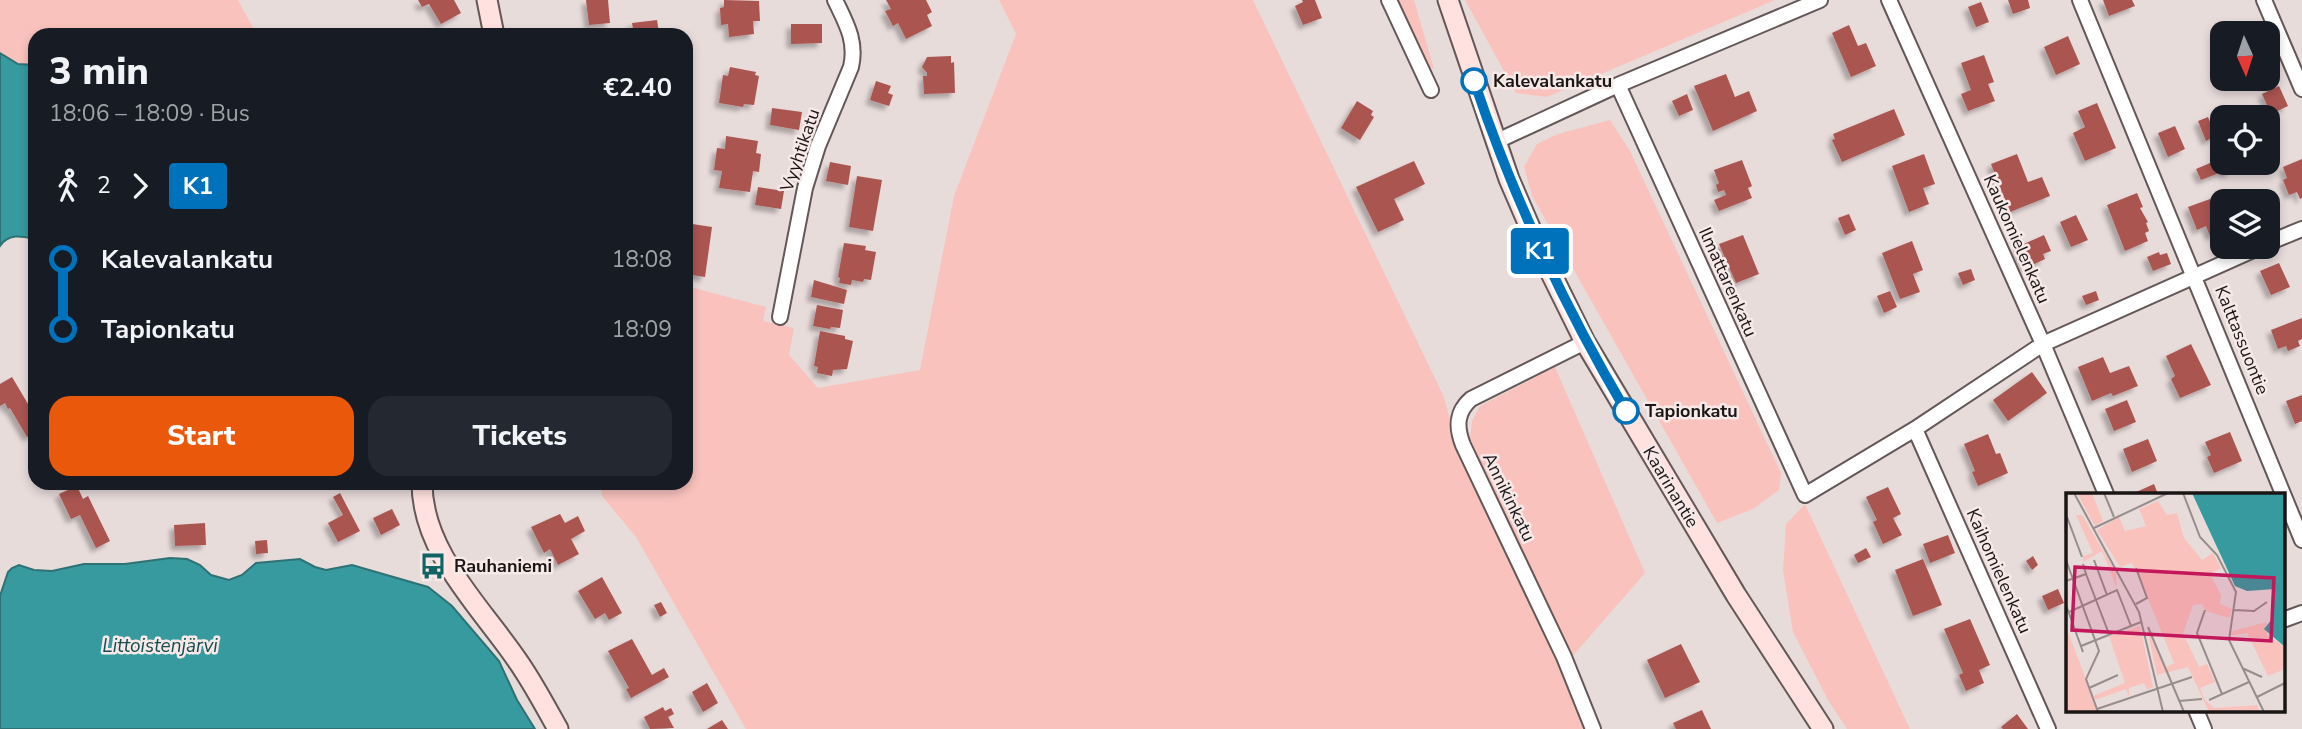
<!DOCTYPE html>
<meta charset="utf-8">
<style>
:root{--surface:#171b24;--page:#242831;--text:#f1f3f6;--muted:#9ea1a6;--accent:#ea580c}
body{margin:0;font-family:"Nunito Sans",sans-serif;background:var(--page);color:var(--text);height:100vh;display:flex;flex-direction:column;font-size:26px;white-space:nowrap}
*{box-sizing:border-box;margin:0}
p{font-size:23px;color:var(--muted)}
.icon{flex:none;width:38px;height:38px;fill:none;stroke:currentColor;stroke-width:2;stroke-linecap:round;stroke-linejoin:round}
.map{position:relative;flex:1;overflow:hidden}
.side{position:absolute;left:28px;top:28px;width:665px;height:462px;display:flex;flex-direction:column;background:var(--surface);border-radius:21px;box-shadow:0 4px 10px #0003}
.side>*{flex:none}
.badge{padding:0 14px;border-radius:5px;font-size:24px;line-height:46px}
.needle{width:46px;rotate:177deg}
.buttons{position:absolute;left:2210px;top:21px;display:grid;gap:14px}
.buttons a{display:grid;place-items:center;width:70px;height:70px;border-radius:14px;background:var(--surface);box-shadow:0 4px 10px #0003;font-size:35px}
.map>.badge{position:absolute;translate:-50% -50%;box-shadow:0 0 0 4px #fff}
.legs{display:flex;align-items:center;gap:10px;height:77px;padding:0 21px;font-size:23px}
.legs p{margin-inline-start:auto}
.summary{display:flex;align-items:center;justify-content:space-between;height:119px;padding:0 21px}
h1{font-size:38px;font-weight:800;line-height:52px}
.cta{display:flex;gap:14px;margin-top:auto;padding:14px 21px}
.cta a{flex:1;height:80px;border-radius:21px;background:var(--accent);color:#fff;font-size:28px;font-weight:800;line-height:80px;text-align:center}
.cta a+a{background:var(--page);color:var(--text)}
ul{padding:0 21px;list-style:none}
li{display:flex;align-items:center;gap:24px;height:70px;font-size:26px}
li i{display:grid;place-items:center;width:10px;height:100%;margin:0 9px;background:currentColor}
li i::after{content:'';width:18px;height:18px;margin:-9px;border:5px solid;border-radius:50%;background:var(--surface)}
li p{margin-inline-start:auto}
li:first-child i{background:linear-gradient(#0000 50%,currentColor 0)}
li:last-child i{background:linear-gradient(currentColor 50%,#0000 0)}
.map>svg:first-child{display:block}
.green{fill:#f9c2bd}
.water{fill:#369a9f;stroke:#2e7276;stroke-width:2}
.building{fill:#ab5551;filter:url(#shadow)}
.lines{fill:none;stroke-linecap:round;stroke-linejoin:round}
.street-casing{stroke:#635857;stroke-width:18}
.secondary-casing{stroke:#635857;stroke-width:23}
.street{stroke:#fff;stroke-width:14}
.secondary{stroke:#ffe2e0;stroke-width:19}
.line-1-casing{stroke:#fff;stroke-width:16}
.line-1{stroke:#0072bc;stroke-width:10}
.stop-1-dot{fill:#fff;stroke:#0072bc;stroke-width:3.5}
.labels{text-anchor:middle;stroke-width:5;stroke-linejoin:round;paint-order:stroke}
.stop-label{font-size:18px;font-weight:bold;fill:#1a1616;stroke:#f6e9e8;text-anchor:start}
.street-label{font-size:18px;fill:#1a1616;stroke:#f6e9e8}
.poi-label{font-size:18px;font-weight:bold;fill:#1a1616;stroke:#f6e9e8;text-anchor:start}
.water-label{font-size:19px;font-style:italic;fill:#144d50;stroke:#f6e9e8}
.inset-road{fill:none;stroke:#968d8c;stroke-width:2}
.view{fill:#c2185b;fill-opacity:0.15;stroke:#c2185b;stroke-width:3.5}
.inset-edge{fill:none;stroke:#1a1616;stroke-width:3.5}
</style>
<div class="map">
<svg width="2302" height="729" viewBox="0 0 2302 729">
<defs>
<filter id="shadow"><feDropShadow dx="-4.5" dy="4.5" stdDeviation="2" flood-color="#0004"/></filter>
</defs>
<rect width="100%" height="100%" fill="#e8dcdb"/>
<path class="green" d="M 0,0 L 238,0 L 257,35 L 35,35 L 35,65 L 18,64 L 0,53 Z
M 999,0 L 1253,0 L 1444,397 L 1457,446 L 1559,667 L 1584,729 L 746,729 L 636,537 L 602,496 L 600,483 L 686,483 L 686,286 L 766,307 L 763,321 L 794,328 L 789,355 L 818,388 L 920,370 L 954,196 L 1016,34 Z
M 1393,0 L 1414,0 L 1434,69 L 1425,65 Z
M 1465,0 L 1775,0 L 1547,97 L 1516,93 Z
M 1610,120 L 1630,151 L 1781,473 L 1779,490 L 1753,509 L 1717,523 L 1532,196 L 1524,167 L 1537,144 L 1558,134 Z
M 1555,367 L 1645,573 L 1571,658 L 1470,438 L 1472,421 L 1480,406 Z
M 1805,504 L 1910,729 L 1847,729 L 1828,700 L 1793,632 L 1783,570 L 1786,524 Z"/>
<path class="water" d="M 0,53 L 18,64 L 35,65 L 35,239 C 21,236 9,233 0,246 Z
M 170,558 L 187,559 L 200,565 L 211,575 L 229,580 L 242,575 L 256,563 L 300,559 L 315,567 L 326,570 L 352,565 L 428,587 L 452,606 L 499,661 L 517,700 L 535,729 L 0,729 L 0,596 L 8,572 L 12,568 L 19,565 L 34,570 L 52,571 L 84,564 L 125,564 Z"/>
<path class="building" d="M 418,0 L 454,0 L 461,13 L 441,24 L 429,4 L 422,7 Z
M 586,0 L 608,0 L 610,23 L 589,25 Z
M 724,0 L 759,1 L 760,21 L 753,21 L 754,34 L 729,37 L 728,24 L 721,25 L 720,8 L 724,7 Z
M 886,0 L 926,0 L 932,12 L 927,15 L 932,26 L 906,39 L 898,23 L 893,26 L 885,11 L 891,9 Z
M 1302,0 L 1315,0 L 1322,18 L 1303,25 L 1295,6 L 1303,2 Z
M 2008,0 L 2028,0 L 2030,8 L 2013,14 Z
M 2103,0 L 2132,0 L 2135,6 L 2109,16 Z
M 1981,2 L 1989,22 L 1976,27 L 1968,7 Z
M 657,20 L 659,33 L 634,35 L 632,23 Z
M 791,24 L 822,24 L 822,43 L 791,44 Z
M 1849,25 L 1858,46 L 1866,43 L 1876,66 L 1851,77 L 1832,33 Z
M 2068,36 L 2080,64 L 2056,75 L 2044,47 Z
M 1984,55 L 1994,82 L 1988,84 L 1995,101 L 1968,111 L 1961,94 L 1971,90 L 1961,63 Z
M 951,56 L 951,63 L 954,62 L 955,93 L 924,94 L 923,76 L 927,76 L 927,73 L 922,67 L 927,57 Z
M 730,67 L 756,72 L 755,75 L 759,76 L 754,105 L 744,104 L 743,107 L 719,103 L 723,75 L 728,76 Z
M 1726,74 L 1735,97 L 1749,91 L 1757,111 L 1713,131 L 1694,86 Z
M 876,81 L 891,86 L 888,93 L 893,95 L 889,106 L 870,100 Z
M 2279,86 L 2288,106 L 2271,114 L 2262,94 Z
M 1687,94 L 1693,110 L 1679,116 L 1672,101 Z
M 1357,101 L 1373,111 L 1371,115 L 1374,117 L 1360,140 L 1341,128 Z
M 2097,103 L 2116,148 L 2085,161 L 2073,133 L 2085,127 L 2078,111 Z
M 772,108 L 802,112 L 799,130 L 770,125 Z
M 2243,108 L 2246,117 L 2235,117 L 2233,112 Z
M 1894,109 L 1905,135 L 1842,162 L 1832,140 L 1835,139 L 1833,134 Z
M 2208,117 L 2216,136 L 2206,141 L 2198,121 Z
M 2175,126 L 2185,149 L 2168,157 L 2158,133 Z
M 726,136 L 758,141 L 756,153 L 761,154 L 759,172 L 753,171 L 750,192 L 719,188 L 722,171 L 714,170 L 717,148 L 725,149 Z
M 1924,154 L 1935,184 L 1923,188 L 1929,204 L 1909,212 L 1892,166 Z
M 2017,154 L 2028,182 L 2042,177 L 2050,196 L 2010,212 L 1991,164 Z
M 2222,158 L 2222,163 L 2229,163 L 2232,171 L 2225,174 L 2224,171 L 2201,180 L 2196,169 Z
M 2302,159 L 2302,198 L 2300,199 L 2297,192 L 2289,195 L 2283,180 L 2287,178 L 2283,167 Z
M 1742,160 L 1752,186 L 1748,188 L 1752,198 L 1719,211 L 1714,200 L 1726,195 L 1724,190 L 1718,192 L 1716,185 L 1719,183 L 1714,170 Z
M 1414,161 L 1425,184 L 1394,199 L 1404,220 L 1378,232 L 1356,187 Z
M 830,162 L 851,166 L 848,185 L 826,181 Z
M 857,176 L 882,180 L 873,231 L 849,227 Z
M 758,187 L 784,191 L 781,209 L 755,205 Z
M 2137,193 L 2143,207 L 2140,208 L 2148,222 L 2146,223 L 2149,231 L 2145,233 L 2148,241 L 2125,251 L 2107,205 Z
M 2210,199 L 2214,208 L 2219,206 L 2222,213 L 2222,224 L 2217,227 L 2219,233 L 2210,236 L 2206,226 L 2197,230 L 2188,207 Z
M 1849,214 L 1856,230 L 1845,235 L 1838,218 Z
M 2076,215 L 2088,240 L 2071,247 L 2060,222 Z
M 686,223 L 712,227 L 705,277 L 686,274 Z
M 1743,235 L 1759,274 L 1736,283 L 1719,244 Z
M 2044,235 L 2051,251 L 2043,254 L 2045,259 L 2026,268 L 2017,247 Z
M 1912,241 L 1923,270 L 1913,274 L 1920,292 L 1900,299 L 1882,253 Z
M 844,243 L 866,246 L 865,250 L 876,252 L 871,280 L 864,279 L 863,282 L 852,280 L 851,285 L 839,283 L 840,278 L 838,277 Z
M 2159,252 L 2160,255 L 2167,253 L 2171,264 L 2153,271 L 2147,257 Z
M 2279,263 L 2290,287 L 2271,295 L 2260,271 Z
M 1971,269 L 1975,280 L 1963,285 L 1958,273 Z
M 814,280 L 847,290 L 844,304 L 811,297 Z
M 1890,291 L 1897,307 L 1884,313 L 1877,296 Z
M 2096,291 L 2099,300 L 2086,305 L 2082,296 Z
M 817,305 L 843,310 L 840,328 L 831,327 L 830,329 L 813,326 Z
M 2302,318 L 2302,339 L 2298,341 L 2300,346 L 2288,351 L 2286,346 L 2278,349 L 2271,330 Z
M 820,331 L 845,336 L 845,339 L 853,341 L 847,369 L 833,370 L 832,376 L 817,373 L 818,367 L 814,366 Z
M 2191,344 L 2211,385 L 2180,398 L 2171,379 L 2175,376 L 2166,356 Z
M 2103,357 L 2110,373 L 2129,366 L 2138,386 L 2113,396 L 2111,393 L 2092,401 L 2078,367 Z
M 2032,372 L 2047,393 L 2008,421 L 1993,400 Z
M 12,377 L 31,409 L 34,408 L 35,409 L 35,433 L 27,437 L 10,408 L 8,409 L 5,403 L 0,406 L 0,384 Z
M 2302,395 L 2302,421 L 2295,424 L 2286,401 Z
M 2127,400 L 2136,422 L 2114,431 L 2105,409 Z
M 2230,432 L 2242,461 L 2214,473 L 2207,457 L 2211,455 L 2205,442 Z
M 1988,434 L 1996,454 L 2000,453 L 2008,473 L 1978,486 L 1972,472 L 1975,471 L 1964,444 Z
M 2148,439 L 2157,461 L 2132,472 L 2123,449 Z
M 2154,484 L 2158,494 L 2132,494 Z
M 77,486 L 83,499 L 88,496 L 110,541 L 96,548 L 80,515 L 71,519 L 59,494 Z
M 1888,487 L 1901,514 L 1893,518 L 1902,535 L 1883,544 L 1873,522 L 1877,520 L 1866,497 Z
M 340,493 L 360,531 L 338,542 L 328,523 L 343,515 L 333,497 Z
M 392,509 L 400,525 L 381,535 L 373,518 Z
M 560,514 L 565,523 L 578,516 L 585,531 L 571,539 L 579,554 L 558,565 L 550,549 L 544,553 L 531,527 Z
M 205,523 L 206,545 L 175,546 L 174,525 Z
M 1948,535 L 1955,553 L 1930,563 L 1923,544 Z
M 267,540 L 268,553 L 256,554 L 255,541 Z
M 1866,548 L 1871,557 L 1858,563 L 1854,555 Z
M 2033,556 L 2038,565 L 2032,570 L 2026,561 Z
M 1923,559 L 1942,605 L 1913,616 L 1895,570 Z
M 602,577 L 622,613 L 609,620 L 605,613 L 595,619 L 578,591 Z
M 2058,589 L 2064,603 L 2048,610 L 2042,596 Z
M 661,602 L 667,613 L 660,617 L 654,605 Z
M 1970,619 L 1990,665 L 1979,670 L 1984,683 L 1966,691 L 1959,675 L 1963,673 L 1944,629 Z
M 632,639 L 652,675 L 664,668 L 669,677 L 631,698 L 626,689 L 629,688 L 608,651 Z
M 1681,644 L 1700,682 L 1665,698 L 1647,660 Z
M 707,683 L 718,703 L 703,712 L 692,692 Z
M 663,707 L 665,711 L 671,708 L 674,714 L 668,717 L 674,728 L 650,729 L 644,717 Z
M 1702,710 L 1711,729 L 1676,729 L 1673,723 Z
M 2017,714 L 2028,729 L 2003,729 L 2001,727 Z
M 722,720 L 728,729 L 707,729 Z"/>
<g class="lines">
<g class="street-casing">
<path id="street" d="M 1389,0 L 1431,90
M 1889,0 L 2043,344 L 2106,494
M 2080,0 L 2302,540
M 2264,0 L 2302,89
M 1618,85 L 1805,495 L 1915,429 L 2043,344 L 2260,247
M 1495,142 L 1618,85 L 1820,0
M 2268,243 L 2302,229
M 780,317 L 805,188 L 818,146 L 851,67 C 857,41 846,23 835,0
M 1585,342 L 1471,399 C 1456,412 1456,427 1463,445 L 1564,657 L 1593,729
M 1915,429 L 2048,729
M 2283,620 L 2302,613
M 2196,710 L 2204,729"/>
</g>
<g class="secondary-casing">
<path id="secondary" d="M 487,0 L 494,35
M 1448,0 L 1509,179 L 1541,253 L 1585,342 L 1736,595 L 1823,729
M 422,483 C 422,552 481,607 517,660 C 532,681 545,706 558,729"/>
</g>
<use href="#street" class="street"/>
<use href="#secondary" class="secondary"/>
</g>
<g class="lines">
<g class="line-1-casing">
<path id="line-1" d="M 1474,81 C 1513,197 1564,306 1626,411"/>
</g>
<use href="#line-1" class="line-1"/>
</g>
<defs>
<g id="bus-bare" transform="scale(2.1)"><path d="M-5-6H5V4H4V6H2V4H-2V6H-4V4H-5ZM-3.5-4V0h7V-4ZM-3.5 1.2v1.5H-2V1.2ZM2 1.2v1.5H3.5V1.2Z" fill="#126266" stroke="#f6e9e8" stroke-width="2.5" paint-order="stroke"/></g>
</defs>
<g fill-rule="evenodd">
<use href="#bus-bare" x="433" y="566"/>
</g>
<g class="stop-1-dot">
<circle cx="1474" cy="81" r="12"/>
<circle cx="1626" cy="411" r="12"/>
</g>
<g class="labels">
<g class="stop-label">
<text x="1493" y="87">Kalevalankatu</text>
<text x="1645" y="417">Tapionkatu</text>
</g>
<g class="street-label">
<text transform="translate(800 150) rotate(-71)" y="6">Vyyhtikatu</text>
<text transform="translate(2017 239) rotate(66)" y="6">Kaukomielenkatu</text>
<text transform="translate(1728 282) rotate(66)" y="6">Ilmattarenkatu</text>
<text transform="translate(2242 340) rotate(68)" y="6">Kalttassuontie</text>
<text transform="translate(1671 487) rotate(59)" y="6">Kaarinantie</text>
<text transform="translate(1509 497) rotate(64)" y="6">Annikinkatu</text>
<text transform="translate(1999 571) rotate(66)" y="6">Kaihomielenkatu</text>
</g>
<g class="poi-label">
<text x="454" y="572">Rauhaniemi</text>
</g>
<g class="water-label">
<text x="160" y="652">Littoistenjärvi</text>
</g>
</g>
<g transform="translate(2066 493)">
<rect width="219" height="219" fill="#e8dcdb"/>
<path d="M 11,0 L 26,0 L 37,28 L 29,33 ZM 92,8 L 101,22 L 111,20 L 118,45 L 136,67 L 147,60 L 155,75 L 144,81 L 155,102 L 154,111 L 166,116 L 163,125 L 140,118 L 136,111 L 127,112 L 117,140 L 133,174 L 141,171 L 149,189 L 134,195 L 139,207 L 148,215 L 191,212 L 194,219 L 143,219 L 122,174 L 91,182 L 81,135 L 99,175 L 108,170 L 81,103 L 66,70 L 54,74 L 31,37 L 53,24 L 59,38 L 80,33 L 73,16 ZM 10,22 L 16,22 L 50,79 L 51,96 L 36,58 L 17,69 L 17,63 L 27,60 ZM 200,129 L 201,142 L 219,154 L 219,176 L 202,183 L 181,140 L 164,143 L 163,139 ZM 74,133 L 87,194 L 81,197 L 78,190 L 63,195 L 63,204 L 60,196 L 29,207 L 27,203 L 59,190 L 43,143 ZM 0,134 L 18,181 L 32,219 L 0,219 Z" fill="#f9c2bd"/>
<path d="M 126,0 L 219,0 L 219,154 L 198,136 L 206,126 L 209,96 L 181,98 L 169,93 Z" fill="#369a9f"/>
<path class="inset-road" d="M 8,0 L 73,119 L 97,219M 38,0 L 48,24M 117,0 L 134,44 L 151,62 L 170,99 L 163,147 L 198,219M 1,24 L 16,64M 28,35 L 102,0M 0,67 L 33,158 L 20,186 L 32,219M 28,67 L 41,102M 20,81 L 43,141M 0,88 L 20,81 L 17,71M 70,111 L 81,105 L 70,75M 0,112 L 17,159M 139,117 L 131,140 L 156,201M 168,117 L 188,118 L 201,109M 3,119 L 51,97 L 65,133M 82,134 L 118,219M 15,153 L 75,129M 176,175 L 196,184M 23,195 L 52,182M 191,204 L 219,190M 143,207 L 183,189M 113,208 L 136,206M 31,216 L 126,184"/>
<path class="view" d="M 9,74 L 208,85 L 205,148 L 6,137 Z"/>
<rect width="219" height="219" class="inset-edge"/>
</g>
</svg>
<div class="buttons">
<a><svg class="needle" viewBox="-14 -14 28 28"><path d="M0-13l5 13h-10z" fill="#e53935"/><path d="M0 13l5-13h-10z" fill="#9ea1a6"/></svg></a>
<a><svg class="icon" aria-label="locate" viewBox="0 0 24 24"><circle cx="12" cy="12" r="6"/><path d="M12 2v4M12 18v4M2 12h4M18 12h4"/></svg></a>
<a><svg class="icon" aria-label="layers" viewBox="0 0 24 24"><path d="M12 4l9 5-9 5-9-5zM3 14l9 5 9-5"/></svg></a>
</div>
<b class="badge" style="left:1540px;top:251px;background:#0072bc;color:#fff">K1</b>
<section class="side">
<div class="summary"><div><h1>3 min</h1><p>18:06 – 18:09 · Bus</p></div><b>€2.40</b></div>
<div class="legs"><svg class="icon" aria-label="walk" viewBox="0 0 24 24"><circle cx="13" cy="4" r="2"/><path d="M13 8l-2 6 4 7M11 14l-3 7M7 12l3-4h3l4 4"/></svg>2<svg class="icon" aria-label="forward" viewBox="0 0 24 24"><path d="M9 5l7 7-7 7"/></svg><b class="badge" style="background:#0072bc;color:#fff">K1</b></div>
<ul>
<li><i style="color:#0072bc"></i><b>Kalevalankatu</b><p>18:08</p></li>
<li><i style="color:#0072bc"></i><b>Tapionkatu</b><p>18:09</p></li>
</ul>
<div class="cta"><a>Start</a><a>Tickets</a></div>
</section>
</div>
